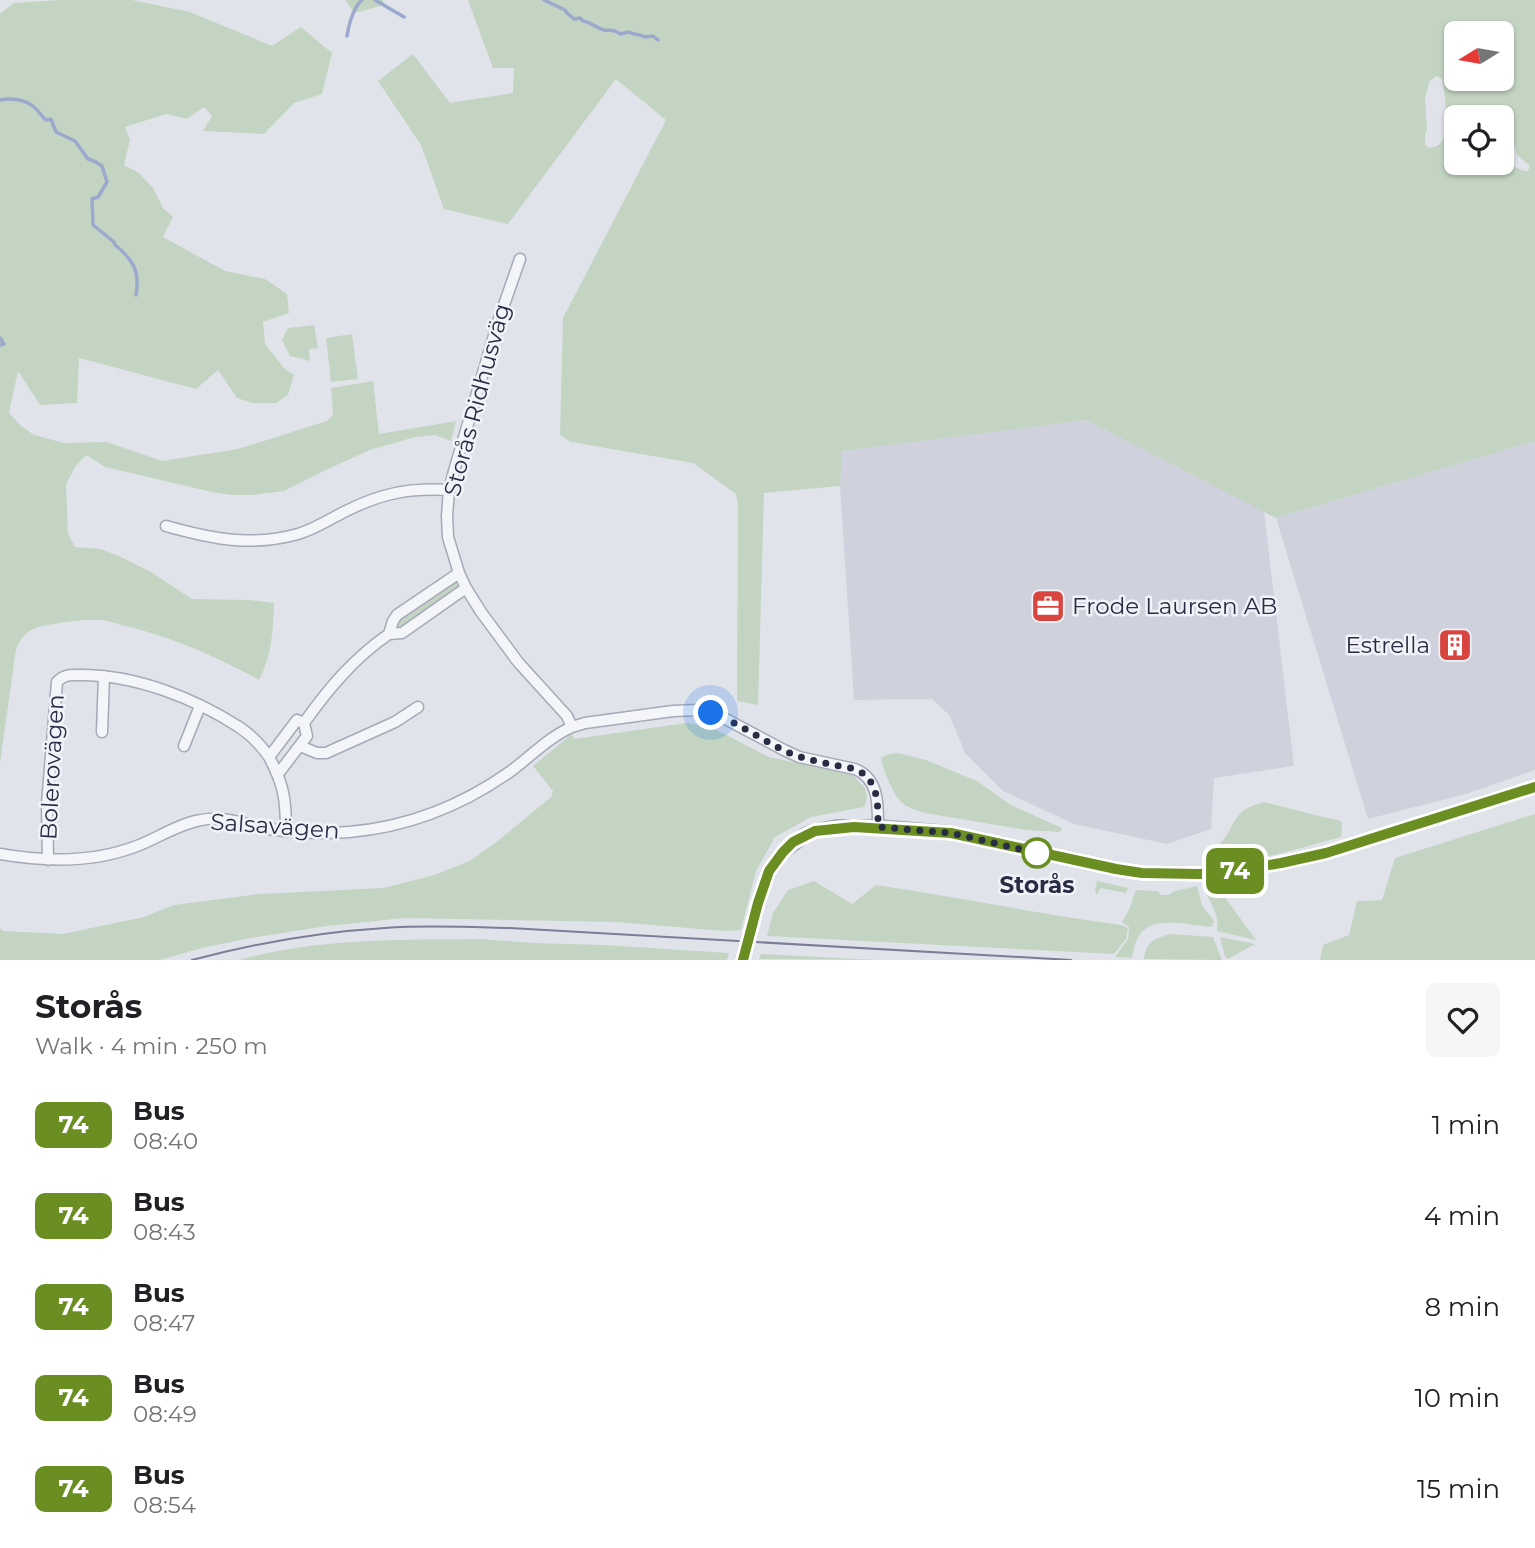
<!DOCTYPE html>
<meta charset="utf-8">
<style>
:root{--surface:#fff;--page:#f6f6f6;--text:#202124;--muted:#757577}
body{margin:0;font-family:Montserrat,sans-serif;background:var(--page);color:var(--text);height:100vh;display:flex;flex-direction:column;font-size:26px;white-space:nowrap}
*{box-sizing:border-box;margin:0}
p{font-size:23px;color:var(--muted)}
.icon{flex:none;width:38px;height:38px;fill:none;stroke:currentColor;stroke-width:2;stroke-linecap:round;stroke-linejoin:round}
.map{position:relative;height:960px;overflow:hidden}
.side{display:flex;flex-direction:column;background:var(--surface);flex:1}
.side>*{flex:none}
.badge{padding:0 14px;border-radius:10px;font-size:24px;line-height:46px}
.needle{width:46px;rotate:259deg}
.controls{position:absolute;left:1444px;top:21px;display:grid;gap:14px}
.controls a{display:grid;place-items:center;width:70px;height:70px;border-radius:10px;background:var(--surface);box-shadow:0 2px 5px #0004;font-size:35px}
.you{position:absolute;width:35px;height:35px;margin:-18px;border:5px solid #fff;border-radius:50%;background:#1a73e8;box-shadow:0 0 0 10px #1a73e833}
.map>.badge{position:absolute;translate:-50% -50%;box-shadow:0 0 0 4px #fff}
.round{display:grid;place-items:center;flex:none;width:74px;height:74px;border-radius:10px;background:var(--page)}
.headline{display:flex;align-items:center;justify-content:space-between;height:119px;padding:0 35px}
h1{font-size:33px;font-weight:700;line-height:52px}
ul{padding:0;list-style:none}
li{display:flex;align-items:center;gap:21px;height:91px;padding:0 35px}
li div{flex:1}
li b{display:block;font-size:26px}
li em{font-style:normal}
li .badge{min-width:77px;font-weight:700;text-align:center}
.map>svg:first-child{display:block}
.built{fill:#cfd2dd}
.green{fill:#c3d5c2;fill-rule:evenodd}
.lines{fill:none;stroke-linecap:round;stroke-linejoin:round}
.stream{stroke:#9aa9cd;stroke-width:3.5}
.minor-casing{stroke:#a6a9b6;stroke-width:13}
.tertiary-casing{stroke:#a6a9b6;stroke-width:16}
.minor{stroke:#f4f5f9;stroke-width:10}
.tertiary{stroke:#f4f5f9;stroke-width:12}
.tram{stroke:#797f96;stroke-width:2}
.tertiary-bridge-casing{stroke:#a6a9b6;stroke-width:16;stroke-linecap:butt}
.tertiary-bridge{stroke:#f4f5f9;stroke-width:12}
.line-casing{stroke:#fff;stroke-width:16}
.line{stroke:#6b8e23;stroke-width:10}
.walk{stroke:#282d44;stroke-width:7;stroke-dasharray:0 12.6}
.stop-dot{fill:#fff;stroke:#6b8e23;stroke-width:3.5}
.labels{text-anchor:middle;stroke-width:5;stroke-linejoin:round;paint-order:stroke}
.street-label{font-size:23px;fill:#282d44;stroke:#f1f3f8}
.poi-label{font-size:23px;fill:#282d44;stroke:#f1f3f8;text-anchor:start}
.stop-label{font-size:23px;font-weight:bold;fill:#282d44;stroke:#f1f3f8}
</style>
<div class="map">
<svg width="1535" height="960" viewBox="0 0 1535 960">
<rect width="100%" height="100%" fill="#e1e3eb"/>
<path class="built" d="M 1086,420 L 1264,511 L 1294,766 L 1214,778 L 1211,829 L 1167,844 L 1074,824 L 1003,791 L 965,753 L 950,716 L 932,699 L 854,700 L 840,486 L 841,451 Z
M 1535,441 L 1535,770 L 1466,794 L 1368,819 L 1276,518 Z"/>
<path class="green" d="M 59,0 L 132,0 L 190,12 L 272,46 L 301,27 L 332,53 L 322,94 L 294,103 L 264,134 L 203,131 L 212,116 L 204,107 L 187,119 L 166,114 L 125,127 L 130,140 L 124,165 L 139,173 L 153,188 L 163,208 L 173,217 L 163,237 L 225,271 L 265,279 L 287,294 L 289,313 L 263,322 L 265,344 L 284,368 L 294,375 L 288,395 L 276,403 L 252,403 L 237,398 L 218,370 L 196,389 L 79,358 L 77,403 L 40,405 L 18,371 L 9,413 L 21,426 L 34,435 L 64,443 L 107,442 L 162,461 L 238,449 L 327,421 L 333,414 L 331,388 L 373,381 L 379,434 L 456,421 L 451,441 L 435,435 L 415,437 L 370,450 L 330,468 L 284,491 L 252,495 L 232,495 L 212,492 L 105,467 L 86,455 L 75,467 L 66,485 L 68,533 L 75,547 L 101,549 L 121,557 L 151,572 L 192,599 L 249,600 L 274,603 C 273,631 272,655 259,680 C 219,658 179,640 134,628 C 124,626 113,622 103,620 C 86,619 70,621 54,624 C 34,627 25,629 16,649 L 0,763 L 0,14 L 14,3 Z
M 345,0 L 383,0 L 384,5 L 355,13 Z
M 468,0 L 1535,0 L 1535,441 L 1276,518 L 1086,420 L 842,451 L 840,486 L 764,493 L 758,705 L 737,701 L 738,506 L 736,494 L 693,463 L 571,442 L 560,435 L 563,318 L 666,120 L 616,79 L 508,224 L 444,209 L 421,145 L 378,81 L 413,54 L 450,103 L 513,93 L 514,68 L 493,68 ZM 1456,33 L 1502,33 L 1502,79 L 1456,79 ZM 1437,76 L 1442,79 C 1445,93 1449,127 1443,139 C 1441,145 1435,147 1429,148 L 1425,145 L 1425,135 L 1427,128 L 1425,99 L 1430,80 ZM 1456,117 L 1502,117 L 1502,133 L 1506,132 L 1512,137 L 1517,155 L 1530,166 L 1528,171 C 1517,171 1511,163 1502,158 L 1502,163 L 1456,163 Z
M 314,325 L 318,348 L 309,349 L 310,361 L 290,356 L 282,340 L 288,328 Z
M 352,334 L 358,379 L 331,382 L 326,338 Z
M 452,583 L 456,583 L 458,588 L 456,591 L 403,629 L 397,629 L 395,628 L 399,619 Z
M 686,723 L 711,727 L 769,757 L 853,775 L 865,788 L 867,798 L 864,807 L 811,817 L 775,837 L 756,871 L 741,930 L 724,931 L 616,922 L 405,918 L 327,926 L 250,938 L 202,948 L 160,960 L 0,960 L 0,928 L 3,931 L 63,934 L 144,917 L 174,905 L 259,894 L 384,888 L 434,875 L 470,861 L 499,840 L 551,797 L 553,791 L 533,766 L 572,734 L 574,739 Z
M 898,753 L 926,760 L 977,781 L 1011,805 L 1062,828 L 1060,832 L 1026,830 L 925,813 C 898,805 897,800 886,775 C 884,769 882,765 881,758 L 889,754 Z
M 1264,802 L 1327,818 L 1339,820 L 1342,823 L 1341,837 C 1305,846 1247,867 1211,859 L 1208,854 L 1209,851 C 1230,842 1228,824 1243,811 C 1249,806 1257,805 1264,802 Z
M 1535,814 L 1535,960 L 1320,960 L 1323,945 L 1349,935 L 1357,901 L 1382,900 L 1395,858 Z
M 814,881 L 852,904 L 876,885 C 958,897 1039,914 1121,925 L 1128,928 L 1126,939 L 1114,954 L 767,936 L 773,913 L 788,890 Z
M 1097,881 L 1128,888 L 1126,893 L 1100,888 L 1097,895 L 1095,891 Z
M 1203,885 L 1216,885 L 1256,940 L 1217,931 C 1220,912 1209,903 1203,885 Z
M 1197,886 L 1202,905 L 1214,921 L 1212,927 C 1190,926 1146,912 1136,942 C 1134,947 1133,953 1132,958 L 1115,957 L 1128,939 L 1129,927 L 1122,922 L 1130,908 L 1135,892 L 1137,890 L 1158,891 L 1161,895 L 1168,895 L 1175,891 Z
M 1171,934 L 1213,937 L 1222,960 L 1144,959 C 1146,941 1156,938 1171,934 Z
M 1220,937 L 1255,944 L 1228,959 L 1225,956 Z
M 482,939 L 534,943 L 604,945 L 729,953 L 727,960 L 239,960 C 317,938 402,940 482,939 Z
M 761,954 L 877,960 L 759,959 Z"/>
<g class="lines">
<path class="stream" d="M 375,0 L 404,17
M 544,0 L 565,10 L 567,13 L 574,19 L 580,18 L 583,21 C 591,22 596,28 604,30 C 611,31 614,29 620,34 L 629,32 C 634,35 640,34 645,37 L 653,36 L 658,40
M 347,36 C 349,24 353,8 362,0
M 0,100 C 11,98 25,99 34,107 C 39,111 41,116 46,120 L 51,119 L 56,132 L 75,141 L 88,159 L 96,162 L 102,166 L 107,182 L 98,197 L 92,199 L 93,225 L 114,242 L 115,245 C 134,260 140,272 136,295
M 0,338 L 4,344 L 0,345"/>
<g class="minor-casing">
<path id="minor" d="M 520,259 L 498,322 L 454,471 L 449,490 L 447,516 L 448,537 L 459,573 L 466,588 L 481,612 L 518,662 L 567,716 L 572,727 L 585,723 L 673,711 L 698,710 L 720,716 L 784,750 L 799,757 L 855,769 C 879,779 878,804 878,827
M 166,526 C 212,539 251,547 298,534 C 315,529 330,519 346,511 C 382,493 409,488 449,490
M 459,573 L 397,615 L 393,621 L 389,634 L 402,633 L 466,588
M 102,732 L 104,676
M 184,746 L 200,706
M 300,746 L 317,753 L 326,753 L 395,722 L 418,707
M 278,774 L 307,736 L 304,723
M 286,831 C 286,800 284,785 269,757 L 297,720 L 304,723 C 328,689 354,658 389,634
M 0,854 C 45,862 93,863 137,846 C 158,838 178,824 201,820 C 224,815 246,825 269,829 C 295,833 322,834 349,832 C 408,827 463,805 511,771 C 531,756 549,737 572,727
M 48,860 L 47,804 L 57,682 C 64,674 71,675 81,675 C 136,675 194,698 239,727 C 251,735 261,745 269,757"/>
</g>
<g class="tertiary-casing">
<path id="tertiary" d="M 758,903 L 769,871 L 783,852 L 805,835 L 815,831 L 837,827 L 878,827 L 951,833 L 1116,869 L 1142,873 L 1199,874 L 1233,871 L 1281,863 L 1326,853 L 1535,787"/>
</g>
<use href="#minor" class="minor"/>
<use href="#tertiary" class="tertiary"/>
<path class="tram" d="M 192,960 C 256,943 319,932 385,928 C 426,925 468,927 510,928 L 1071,960"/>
<g class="tertiary-bridge-casing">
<path id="tertiary-bridge" d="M 743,960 L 758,903"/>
</g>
<use href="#tertiary-bridge" class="tertiary-bridge"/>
</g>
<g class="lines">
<g class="line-casing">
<path id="line" d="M 743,960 L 758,903 L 769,871 L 783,852 L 793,842 L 815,831 L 854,827 L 951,833 L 1116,869 L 1142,873 L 1199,874 L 1233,871 L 1281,863 L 1326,853 L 1535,787"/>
</g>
<use href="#line" class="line"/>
<path class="walk" d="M 711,713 C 737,722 760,739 785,751 C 807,761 831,764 855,769 C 879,779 878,804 878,827 L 951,833 L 1037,853"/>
</g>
<defs>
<g id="office-square" transform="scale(1.75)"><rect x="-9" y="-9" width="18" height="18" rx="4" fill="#d8443e" stroke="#f1f3f8"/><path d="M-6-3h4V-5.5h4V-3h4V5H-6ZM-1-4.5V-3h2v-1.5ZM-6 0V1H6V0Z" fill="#fff"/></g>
<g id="building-square" transform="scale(1.75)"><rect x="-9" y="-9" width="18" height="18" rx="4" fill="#d8443e" stroke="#f1f3f8"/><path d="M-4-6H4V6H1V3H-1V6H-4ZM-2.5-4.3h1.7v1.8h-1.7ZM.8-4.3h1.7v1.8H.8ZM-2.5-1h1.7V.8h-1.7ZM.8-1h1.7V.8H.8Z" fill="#fff"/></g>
</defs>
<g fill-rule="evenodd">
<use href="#office-square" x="1048" y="606"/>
<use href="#building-square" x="1455" y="645"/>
</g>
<circle class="stop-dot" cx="1037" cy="853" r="14"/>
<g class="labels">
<g class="street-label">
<text transform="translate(477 400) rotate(-75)" y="8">Storås Ridhusväg</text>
<text transform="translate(52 767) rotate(-87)" y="8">Bolerovägen</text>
<text transform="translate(275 826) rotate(4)" y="8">Salsavägen</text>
</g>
<g class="poi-label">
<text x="1072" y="614">Frode Laursen AB</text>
<text x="1430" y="653" text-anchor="end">Estrella</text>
</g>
<g class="stop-label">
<text x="1037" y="893">Storås</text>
</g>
</g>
</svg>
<div class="controls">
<a><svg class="needle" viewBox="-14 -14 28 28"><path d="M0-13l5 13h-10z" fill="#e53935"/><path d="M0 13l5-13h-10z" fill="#757577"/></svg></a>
<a><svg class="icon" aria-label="locate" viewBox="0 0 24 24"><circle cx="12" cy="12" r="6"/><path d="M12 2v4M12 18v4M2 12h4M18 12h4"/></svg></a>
</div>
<div class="you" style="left:711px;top:713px"></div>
<b class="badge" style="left:1235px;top:871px;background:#6b8e23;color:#fff">74</b>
</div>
<section class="side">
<div class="headline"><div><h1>Storås</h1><p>Walk · 4 min · 250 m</p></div><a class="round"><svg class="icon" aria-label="heart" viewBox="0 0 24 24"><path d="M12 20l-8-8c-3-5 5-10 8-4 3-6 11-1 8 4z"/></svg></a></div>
<ul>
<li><span class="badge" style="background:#6b8e23;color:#fff">74</span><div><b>Bus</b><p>08:40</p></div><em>1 min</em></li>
<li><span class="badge" style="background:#6b8e23;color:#fff">74</span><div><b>Bus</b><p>08:43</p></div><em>4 min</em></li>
<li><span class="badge" style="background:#6b8e23;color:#fff">74</span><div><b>Bus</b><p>08:47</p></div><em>8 min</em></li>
<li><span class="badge" style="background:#6b8e23;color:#fff">74</span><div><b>Bus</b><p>08:49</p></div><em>10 min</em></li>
<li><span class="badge" style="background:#6b8e23;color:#fff">74</span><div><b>Bus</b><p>08:54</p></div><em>15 min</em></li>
</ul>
</section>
